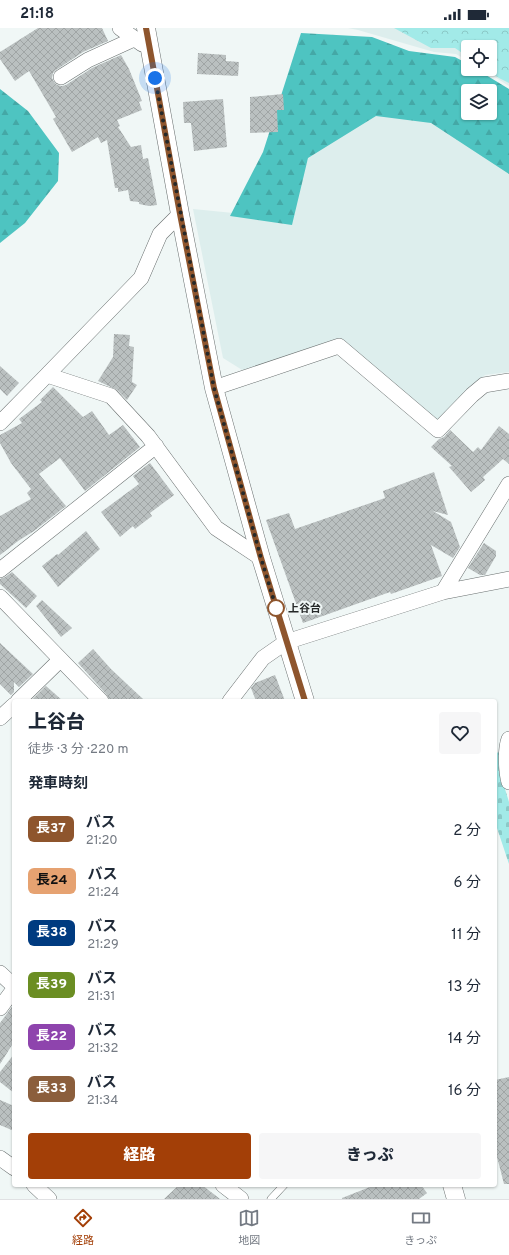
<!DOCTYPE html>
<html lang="ja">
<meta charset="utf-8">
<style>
:root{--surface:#fff;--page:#f6f6f7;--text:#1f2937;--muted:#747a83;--line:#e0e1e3;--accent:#a33f07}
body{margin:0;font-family:Overpass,"Noto Sans JP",sans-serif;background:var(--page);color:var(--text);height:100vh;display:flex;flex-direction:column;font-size:15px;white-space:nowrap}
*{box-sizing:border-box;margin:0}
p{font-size:13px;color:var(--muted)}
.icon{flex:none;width:22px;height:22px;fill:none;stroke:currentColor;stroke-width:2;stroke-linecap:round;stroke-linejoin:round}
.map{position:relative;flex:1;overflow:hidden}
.details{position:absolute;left:12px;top:671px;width:485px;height:488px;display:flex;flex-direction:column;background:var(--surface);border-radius:4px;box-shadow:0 1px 3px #0004}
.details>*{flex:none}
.badge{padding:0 8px;border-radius:6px;font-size:14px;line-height:26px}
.fabs{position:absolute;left:461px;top:12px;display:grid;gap:8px}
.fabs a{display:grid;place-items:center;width:36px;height:36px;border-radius:4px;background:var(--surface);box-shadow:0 1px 3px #0004;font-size:20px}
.you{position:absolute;width:20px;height:20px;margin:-10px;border:3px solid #fff;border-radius:50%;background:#1a73e8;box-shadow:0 0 0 6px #1a73e833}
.map>.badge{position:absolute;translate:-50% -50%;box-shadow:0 0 0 2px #fff}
h2{padding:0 16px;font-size:15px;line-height:36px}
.round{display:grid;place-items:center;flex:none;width:42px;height:42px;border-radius:4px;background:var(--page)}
.head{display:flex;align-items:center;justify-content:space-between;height:68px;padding:0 16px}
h1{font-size:19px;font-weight:800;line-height:30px}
.primary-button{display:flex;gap:8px;margin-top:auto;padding:8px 16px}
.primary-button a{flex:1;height:46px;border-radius:4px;background:var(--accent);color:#fff;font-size:16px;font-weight:800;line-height:46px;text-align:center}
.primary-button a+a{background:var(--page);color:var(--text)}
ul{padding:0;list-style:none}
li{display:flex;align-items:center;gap:12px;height:52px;padding:0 16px}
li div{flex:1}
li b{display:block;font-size:15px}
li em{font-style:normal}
li .badge{min-width:44px;font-weight:700;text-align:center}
.status{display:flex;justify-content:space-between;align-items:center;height:28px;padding:0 20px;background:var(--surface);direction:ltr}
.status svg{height:11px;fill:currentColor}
.menu{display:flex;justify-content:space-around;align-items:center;height:56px;border-top:1px solid var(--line);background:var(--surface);font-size:11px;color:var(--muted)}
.menu a{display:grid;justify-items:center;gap:2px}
.menu .on{color:var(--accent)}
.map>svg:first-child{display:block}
.built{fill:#ddeeed}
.forest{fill:url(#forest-firs);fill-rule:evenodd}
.cemetery{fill:url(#cemetery-stones)}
.park{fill:url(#park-crowns)}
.building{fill:url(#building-cross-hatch)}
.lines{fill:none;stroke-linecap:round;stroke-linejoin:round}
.service-casing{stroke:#696f6f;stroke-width:8}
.minor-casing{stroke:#696f6f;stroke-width:16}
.tertiary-casing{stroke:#696f6f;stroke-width:19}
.service{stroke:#fff;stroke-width:7}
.minor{stroke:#fff;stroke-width:15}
.tertiary{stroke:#fff;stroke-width:18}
.line-casing{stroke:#fff;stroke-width:9}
.line{stroke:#8e552d;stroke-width:6}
.walk{stroke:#262929;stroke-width:4;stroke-dasharray:0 7.2}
.stop-dot{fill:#fff;stroke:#8e552d;stroke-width:2}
.labels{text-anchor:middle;stroke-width:4;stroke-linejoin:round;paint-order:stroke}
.stop-label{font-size:11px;font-weight:bold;fill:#262929;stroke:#f0f7f6;text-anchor:start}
</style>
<div class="status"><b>21:18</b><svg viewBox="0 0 49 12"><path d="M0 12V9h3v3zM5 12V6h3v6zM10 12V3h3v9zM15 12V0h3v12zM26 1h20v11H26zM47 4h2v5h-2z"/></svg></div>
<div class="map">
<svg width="509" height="1171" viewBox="0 0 509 1171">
<defs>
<pattern id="forest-firs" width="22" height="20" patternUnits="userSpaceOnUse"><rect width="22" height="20" fill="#4ec4c1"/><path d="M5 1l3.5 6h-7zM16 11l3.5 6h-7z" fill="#44a8a6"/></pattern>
<pattern id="cemetery-stones" width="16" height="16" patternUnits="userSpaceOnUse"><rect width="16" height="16" fill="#a2eae8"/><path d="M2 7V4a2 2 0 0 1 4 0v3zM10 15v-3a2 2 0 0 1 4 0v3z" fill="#8bc9c7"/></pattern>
<pattern id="park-crowns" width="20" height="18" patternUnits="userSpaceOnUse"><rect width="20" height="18" fill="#a2eae8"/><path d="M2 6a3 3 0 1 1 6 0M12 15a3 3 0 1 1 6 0" fill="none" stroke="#8bc9c7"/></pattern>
<pattern id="building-cross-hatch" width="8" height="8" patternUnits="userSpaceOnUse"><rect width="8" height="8" fill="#bac0c0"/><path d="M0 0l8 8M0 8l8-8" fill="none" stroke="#a0a5a5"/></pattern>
</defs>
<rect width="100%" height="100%" fill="#f0f7f6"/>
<path class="built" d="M 348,0 L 509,0 L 509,58 L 482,41 L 490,41 L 490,19 L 468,19 L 468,33 L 456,26 L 434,24 L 358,2 Z
M 366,65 L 509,132 L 509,344 L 485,347 L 438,392 L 430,391 L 342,314 L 247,345 L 223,330 L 193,181 L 275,189 L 290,185 L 319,98 Z"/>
<path class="forest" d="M 301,5 L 372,9 L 409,23 L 455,29 L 468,36 L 468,41 L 476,41 L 509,61 L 509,146 L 431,95 L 376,88 L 308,130 L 292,197 L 230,188 L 263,124 ZM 468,63 L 490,63 L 490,85 L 468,85 Z
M 0,61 L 28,83 L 59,125 L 58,153 L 25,195 L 0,215 Z"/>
<path class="cemetery" d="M 501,724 L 505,761 L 509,774 L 509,836 L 495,794 L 495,725 Z"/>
<path class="park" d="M 394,0 L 509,0 L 509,55 L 499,50 L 486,41 L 490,41 L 490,19 L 468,19 L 468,29 L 455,20 L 431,20 Z"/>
<path class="building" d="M 38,0 L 102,0 L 108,13 L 83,24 L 56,42 L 53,45 L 52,50 L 54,54 L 57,57 L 62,58 L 66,57 L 92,40 L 121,27 L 129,41 L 142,73 L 139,74 L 142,82 L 117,92 L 120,98 L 118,99 L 131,119 L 141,117 L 143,131 L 148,130 L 157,177 L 149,178 L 139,176 L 139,174 L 130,173 L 128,162 L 118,164 L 118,160 L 115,160 L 107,112 L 101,115 L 98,109 L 72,124 L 53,91 L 56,89 L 29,43 L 15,53 L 0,31 L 0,24 Z
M 198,25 L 226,27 L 226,33 L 239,34 L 238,48 L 197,46 Z
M 283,66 L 284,82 L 277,82 L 278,104 L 250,105 L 250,69 Z
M 223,71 L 227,119 L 194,123 L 191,95 L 184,95 L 183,74 Z
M 114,306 L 130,307 L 129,318 L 134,319 L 132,354 L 137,357 L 127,372 L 117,362 L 98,353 L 113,329 Z
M 0,338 L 19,355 L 7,368 L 0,361 Z
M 53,359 L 83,389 L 92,383 L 109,407 L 123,397 L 140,419 L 85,463 L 60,430 L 39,446 L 66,478 L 34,503 L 18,513 L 0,527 L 0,488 L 31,471 L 27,465 L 31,461 L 11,435 L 0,415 L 0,407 L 22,395 L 19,391 L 42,374 L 40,372 Z
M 499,398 L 509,406 L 509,436 L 503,431 L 483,449 L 485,452 L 471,464 L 449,439 L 452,438 L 431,419 L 439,411 L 444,409 L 450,402 L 473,424 L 478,419 L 481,422 Z
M 150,435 L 174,467 L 150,485 L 152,488 L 135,501 L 133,498 L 120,509 L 101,484 L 139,456 L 133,448 Z
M 434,444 L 448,487 L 433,483 L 451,494 L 460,519 L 453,530 L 431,517 L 442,548 L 391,566 L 390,564 L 303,595 L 266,492 L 289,485 L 295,501 L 385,470 L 383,463 Z
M 86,503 L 100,521 L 58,559 L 42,538 L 57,526 L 58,527 Z
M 484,515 L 496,523 L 496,528 L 485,547 L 480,547 L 468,540 Z
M 12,544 L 37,568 L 26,580 L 0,556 L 0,551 L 5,549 Z
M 42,572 L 72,600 L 61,609 L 36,578 Z
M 0,615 L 33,646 L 19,659 L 14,654 L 14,664 L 11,667 L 0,656 Z
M 93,621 L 111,641 L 145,673 L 110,673 L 107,667 L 78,635 Z
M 275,647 L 285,673 L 256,673 L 251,660 L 255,655 Z
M 46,658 L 63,673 L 35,673 L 33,671 Z
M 14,976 L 14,1014 L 0,1036 L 0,995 Z
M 14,1026 L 14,1065 L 0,1054 L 0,1044 Z
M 509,1049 L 509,1156 L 504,1156 L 495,1121 L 495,1052 Z
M 0,1072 L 14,1078 L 14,1103 L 0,1097 Z
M 179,1157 L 202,1157 L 220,1171 L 164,1171 Z
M 375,1157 L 421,1157 L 427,1165 L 419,1171 L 342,1171 L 342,1170 Z"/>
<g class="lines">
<g class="service-casing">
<path id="service" d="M 271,1171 L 284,1157"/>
</g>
<g class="minor-casing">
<path id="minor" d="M 120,0 L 142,16
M 61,49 L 88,32 L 134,11
M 47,347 L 141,250 L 160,206 L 180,186
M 214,360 L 339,318 L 438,402 L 472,367 L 484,357 L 509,353
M 0,395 L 47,347 L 111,368 L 148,408 L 216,500 L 261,530
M 0,542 L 156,418
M 443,564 L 509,456
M 0,569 L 101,673
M 18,673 L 60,632
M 230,673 L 263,630 L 286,614 L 443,564 L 509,551
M 0,690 L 14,677
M 509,711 C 505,721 506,744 509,754
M 0,945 L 14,958
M 0,980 L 14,961
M 0,1130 L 14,1140
M 34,1157 L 49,1171
M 223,1157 L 241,1171"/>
</g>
<g class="tertiary-casing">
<path id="tertiary" d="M 146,0 L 180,186 L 214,360 L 261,530 L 305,673
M 452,1157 L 456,1171"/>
</g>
<use href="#service" class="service"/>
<use href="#minor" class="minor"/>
<use href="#tertiary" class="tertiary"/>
</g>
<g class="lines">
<g class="line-casing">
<path id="line" d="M 146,0 L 180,186 L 214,360 L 261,530 L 305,673"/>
</g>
<use href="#line" class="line"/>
<path class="walk" d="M 155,50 L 214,360 L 261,530 L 278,586 L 276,580"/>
</g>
<circle class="stop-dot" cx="276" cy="580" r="8"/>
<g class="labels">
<g class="stop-label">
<text x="288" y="584">上谷台</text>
</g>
</g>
</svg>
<div class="fabs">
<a><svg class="icon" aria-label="locate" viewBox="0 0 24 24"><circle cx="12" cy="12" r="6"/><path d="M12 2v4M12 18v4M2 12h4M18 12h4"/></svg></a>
<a><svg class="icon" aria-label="layers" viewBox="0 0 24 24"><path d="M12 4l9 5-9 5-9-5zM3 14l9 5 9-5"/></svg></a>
</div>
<div class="you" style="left:155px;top:50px"></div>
<section class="details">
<div class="head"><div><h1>上谷台</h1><p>徒歩 · 3 分 · 220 m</p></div><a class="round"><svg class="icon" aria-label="heart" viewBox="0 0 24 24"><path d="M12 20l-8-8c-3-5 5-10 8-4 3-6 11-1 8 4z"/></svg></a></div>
<h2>発車時刻</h2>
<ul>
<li><span class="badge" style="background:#8e552d;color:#fff">長37</span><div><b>バス</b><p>21:20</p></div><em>2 分</em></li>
<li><span class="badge" style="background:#e6a271;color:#111">長24</span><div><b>バス</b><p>21:24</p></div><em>6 分</em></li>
<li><span class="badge" style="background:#003b80;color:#fff">長38</span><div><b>バス</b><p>21:29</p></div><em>11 分</em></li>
<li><span class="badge" style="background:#6b8e23;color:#fff">長39</span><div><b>バス</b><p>21:31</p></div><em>13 分</em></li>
<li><span class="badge" style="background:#8e44ad;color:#fff">長22</span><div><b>バス</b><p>21:32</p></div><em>14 分</em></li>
<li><span class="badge" style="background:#8b5e3c;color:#fff">長33</span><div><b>バス</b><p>21:34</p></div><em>16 分</em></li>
</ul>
<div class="primary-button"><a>経路</a><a>きっぷ</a></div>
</section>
</div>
<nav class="menu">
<a class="on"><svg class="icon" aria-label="directions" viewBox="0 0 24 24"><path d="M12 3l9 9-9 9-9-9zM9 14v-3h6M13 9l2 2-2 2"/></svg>経路</a>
<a><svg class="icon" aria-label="map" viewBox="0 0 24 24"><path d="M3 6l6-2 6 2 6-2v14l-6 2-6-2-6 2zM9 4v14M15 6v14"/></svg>地図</a>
<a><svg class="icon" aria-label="tickets" viewBox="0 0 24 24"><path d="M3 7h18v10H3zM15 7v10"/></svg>きっぷ</a>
</nav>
